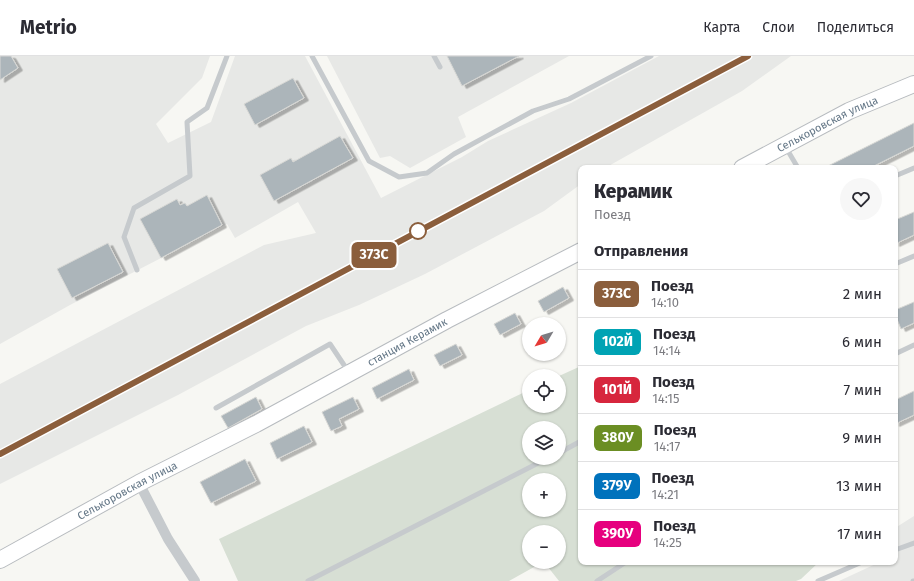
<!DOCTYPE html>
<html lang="ru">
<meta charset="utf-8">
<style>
:root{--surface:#fff;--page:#f7f7f7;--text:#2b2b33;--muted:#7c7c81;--line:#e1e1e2}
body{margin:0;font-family:"Fira Sans",sans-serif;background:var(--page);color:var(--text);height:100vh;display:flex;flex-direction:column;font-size:15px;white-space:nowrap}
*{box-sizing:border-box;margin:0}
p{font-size:13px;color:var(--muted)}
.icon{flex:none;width:22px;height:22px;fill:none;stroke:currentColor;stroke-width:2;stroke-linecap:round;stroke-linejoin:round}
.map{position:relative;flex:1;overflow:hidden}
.details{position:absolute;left:578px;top:109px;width:320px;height:400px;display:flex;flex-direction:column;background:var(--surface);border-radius:8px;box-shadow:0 1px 3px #0004}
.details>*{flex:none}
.badge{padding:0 8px;border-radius:6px;font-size:14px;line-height:26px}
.needle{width:26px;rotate:232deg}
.fabs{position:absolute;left:522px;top:261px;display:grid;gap:8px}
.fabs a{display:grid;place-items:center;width:44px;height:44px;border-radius:50%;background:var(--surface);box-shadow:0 1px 3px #0004;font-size:20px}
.map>.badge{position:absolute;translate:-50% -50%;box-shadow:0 0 0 2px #fff}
h2{padding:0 16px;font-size:15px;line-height:36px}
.round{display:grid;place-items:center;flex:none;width:42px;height:42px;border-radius:21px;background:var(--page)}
.head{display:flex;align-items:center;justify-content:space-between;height:68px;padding:0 16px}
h1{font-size:19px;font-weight:800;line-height:30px}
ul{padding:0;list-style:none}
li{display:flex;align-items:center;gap:12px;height:48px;padding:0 16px;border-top:1px solid var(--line)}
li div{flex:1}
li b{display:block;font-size:15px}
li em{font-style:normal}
li .badge{min-width:44px;font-weight:700;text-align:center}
header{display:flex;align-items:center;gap:24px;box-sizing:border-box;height:56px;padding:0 20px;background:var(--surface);border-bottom:1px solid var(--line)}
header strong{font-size:19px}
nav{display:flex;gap:22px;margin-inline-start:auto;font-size:14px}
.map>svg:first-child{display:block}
.built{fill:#e7e8e6}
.green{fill:#d7dfd4;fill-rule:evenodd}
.building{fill:#acb5ba;stroke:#d8d8d5;filter:url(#shadow)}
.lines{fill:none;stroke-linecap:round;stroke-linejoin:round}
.primary-casing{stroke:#b7bbbf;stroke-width:18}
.service{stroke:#c6cacd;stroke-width:5}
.minor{stroke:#c6cacd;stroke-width:10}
.primary{stroke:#fff;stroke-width:16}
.rail-casing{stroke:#a6acb2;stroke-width:4.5}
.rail{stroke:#fff;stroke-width:3;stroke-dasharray:9;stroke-linecap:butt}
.line-casing{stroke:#fff;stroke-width:9}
.line{stroke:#8b5e3c;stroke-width:6}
.stop-dot{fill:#fff;stroke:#8b5e3c;stroke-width:2}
.labels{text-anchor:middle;stroke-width:4;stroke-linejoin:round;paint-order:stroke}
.street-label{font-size:11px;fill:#637686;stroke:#fff}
</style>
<header>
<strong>Metrio</strong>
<nav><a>Карта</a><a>Слои</a><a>Поделиться</a></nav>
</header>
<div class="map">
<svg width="914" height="525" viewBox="0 0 914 525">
<defs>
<filter id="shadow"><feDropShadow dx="4.5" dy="2.5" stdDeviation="0" flood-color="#0004"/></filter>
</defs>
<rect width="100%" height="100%" fill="#f7f7f3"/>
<path class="built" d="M 0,0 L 210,0 L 202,22 L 156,68 L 168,87 L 211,66 L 235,0 L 305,0 L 381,142 L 462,101 L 488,85 L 571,47 L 659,0 L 791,0 L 742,35 L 605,112 L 581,112 L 581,128 L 544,155 L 425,218 L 359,249 L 306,270 L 178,339 L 0,428 L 0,328 L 264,189 L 316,177 L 298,146 L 235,182 L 227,168 L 70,249 L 0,288 Z
M 327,0 L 569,0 L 458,61 L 466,81 L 410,112 L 390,100 L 380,102 Z
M 914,460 L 914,525 L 839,525 L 880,506 L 895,506 L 895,499 L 897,498 L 895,495 L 895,472 Z"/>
<path class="green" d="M 581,310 L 581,506 L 819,506 L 801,523 L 796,525 L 559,525 L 544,506 L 559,506 L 559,476 L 529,476 L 529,506 L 543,506 L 509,525 L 238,525 L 219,483 L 529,334 L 529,350 L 559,350 L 559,320 ZM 529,372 L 559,372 L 559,402 L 529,402 ZM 529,424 L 559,424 L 559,454 L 529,454 Z"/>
<path class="building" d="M 0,0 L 11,0 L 18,12 L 0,24 Z
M 447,0 L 519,0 L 462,30 Z
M 293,22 L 304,42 L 255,69 L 244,48 Z
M 914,67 L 914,90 L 870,112 L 824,112 Z
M 340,80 L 353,102 L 274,145 L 260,119 L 291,102 L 293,106 Z
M 207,139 L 222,169 L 161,202 L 140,163 L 177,143 L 180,149 L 185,147 L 187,150 Z
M 914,156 L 914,179 L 895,188 L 895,164 Z
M 108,187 L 123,216 L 72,242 L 57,213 Z
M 563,231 L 569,242 L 544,256 L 538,245 Z
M 914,246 L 914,267 L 901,273 L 895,258 L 895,254 Z
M 515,257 L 521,268 L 500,279 L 494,268 Z
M 456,288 L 462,299 L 440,310 L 434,299 Z
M 409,313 L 414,324 L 377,343 L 372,332 Z
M 914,335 L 914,359 L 895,368 L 895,344 Z
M 256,341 L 262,353 L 228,372 L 221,360 Z
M 353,341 L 359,353 L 339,363 L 342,370 L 331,375 L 322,356 Z
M 304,370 L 312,386 L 277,403 L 270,387 Z
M 245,403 L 256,425 L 211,447 L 200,426 Z"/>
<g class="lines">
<g class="primary-casing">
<g id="primary">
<path id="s1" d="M 742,112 L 849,55 L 914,28"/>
<path id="s2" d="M 0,504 L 139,427 L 256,368 L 447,264 L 581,195"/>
</g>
</g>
<path class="service" d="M 312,0 L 369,105 L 399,121 L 427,117 L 454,98 L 533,55 L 569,43 L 651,0
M 434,0 L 440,11
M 785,90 L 798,112
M 895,120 L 914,112
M 895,208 L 914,200
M 137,214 L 124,181 L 134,152 L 190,120 L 187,66 L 207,52 L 227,0
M 895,298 L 914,289
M 216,352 L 330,288 L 348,315
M 559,397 L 581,385
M 895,494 L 914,487
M 308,525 L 548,402
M 597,525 L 626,506
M 818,525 L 862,506
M 913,525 L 914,525"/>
<path class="minor" d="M 139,427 L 168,483 L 195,525"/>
<use href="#primary" class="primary"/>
<g class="rail-casing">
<path id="rail" d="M 0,398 L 748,0"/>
</g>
<use href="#rail" class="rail"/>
</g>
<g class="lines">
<g class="line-casing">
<path id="line" d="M 0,398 L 748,0"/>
</g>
<use href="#line" class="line"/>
</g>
<circle class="stop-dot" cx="418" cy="175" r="8"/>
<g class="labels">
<g class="street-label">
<text dy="4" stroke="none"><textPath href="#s1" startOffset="96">Селькоровская улица</textPath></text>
<text dy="4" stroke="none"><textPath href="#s2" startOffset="462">станция Керамик</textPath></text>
<text dy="4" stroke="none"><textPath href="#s2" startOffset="145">Селькоровская улица</textPath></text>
</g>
</g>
</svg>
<div class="fabs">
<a><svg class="needle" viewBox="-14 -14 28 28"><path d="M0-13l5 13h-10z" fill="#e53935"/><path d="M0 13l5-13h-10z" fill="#7c7c81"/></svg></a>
<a><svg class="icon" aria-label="locate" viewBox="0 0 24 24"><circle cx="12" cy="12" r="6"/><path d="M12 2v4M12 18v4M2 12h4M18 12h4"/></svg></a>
<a><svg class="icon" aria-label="layers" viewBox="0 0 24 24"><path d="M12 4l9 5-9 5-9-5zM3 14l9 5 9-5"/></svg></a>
<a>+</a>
<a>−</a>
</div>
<b class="badge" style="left:374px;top:199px;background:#8b5e3c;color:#fff">373C</b>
<section class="details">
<div class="head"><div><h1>Керамик</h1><p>Поезд</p></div><a class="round"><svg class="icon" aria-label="heart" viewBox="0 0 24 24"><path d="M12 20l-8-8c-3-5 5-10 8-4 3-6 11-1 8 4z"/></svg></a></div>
<h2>Отправления</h2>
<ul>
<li><span class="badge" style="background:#8b5e3c;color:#fff">373C</span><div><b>Поезд</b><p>14:10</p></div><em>2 мин</em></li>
<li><span class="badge" style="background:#00a3b4;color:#fff">102Й</span><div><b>Поезд</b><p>14:14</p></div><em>6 мин</em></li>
<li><span class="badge" style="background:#d7263d;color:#fff">101Й</span><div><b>Поезд</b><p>14:15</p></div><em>7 мин</em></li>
<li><span class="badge" style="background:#6b8e23;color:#fff">380У</span><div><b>Поезд</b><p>14:17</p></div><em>9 мин</em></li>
<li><span class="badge" style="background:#0072bc;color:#fff">379У</span><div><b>Поезд</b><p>14:21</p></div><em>13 мин</em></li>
<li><span class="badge" style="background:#e6007e;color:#fff">390У</span><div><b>Поезд</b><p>14:25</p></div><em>17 мин</em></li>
</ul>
</section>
</div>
